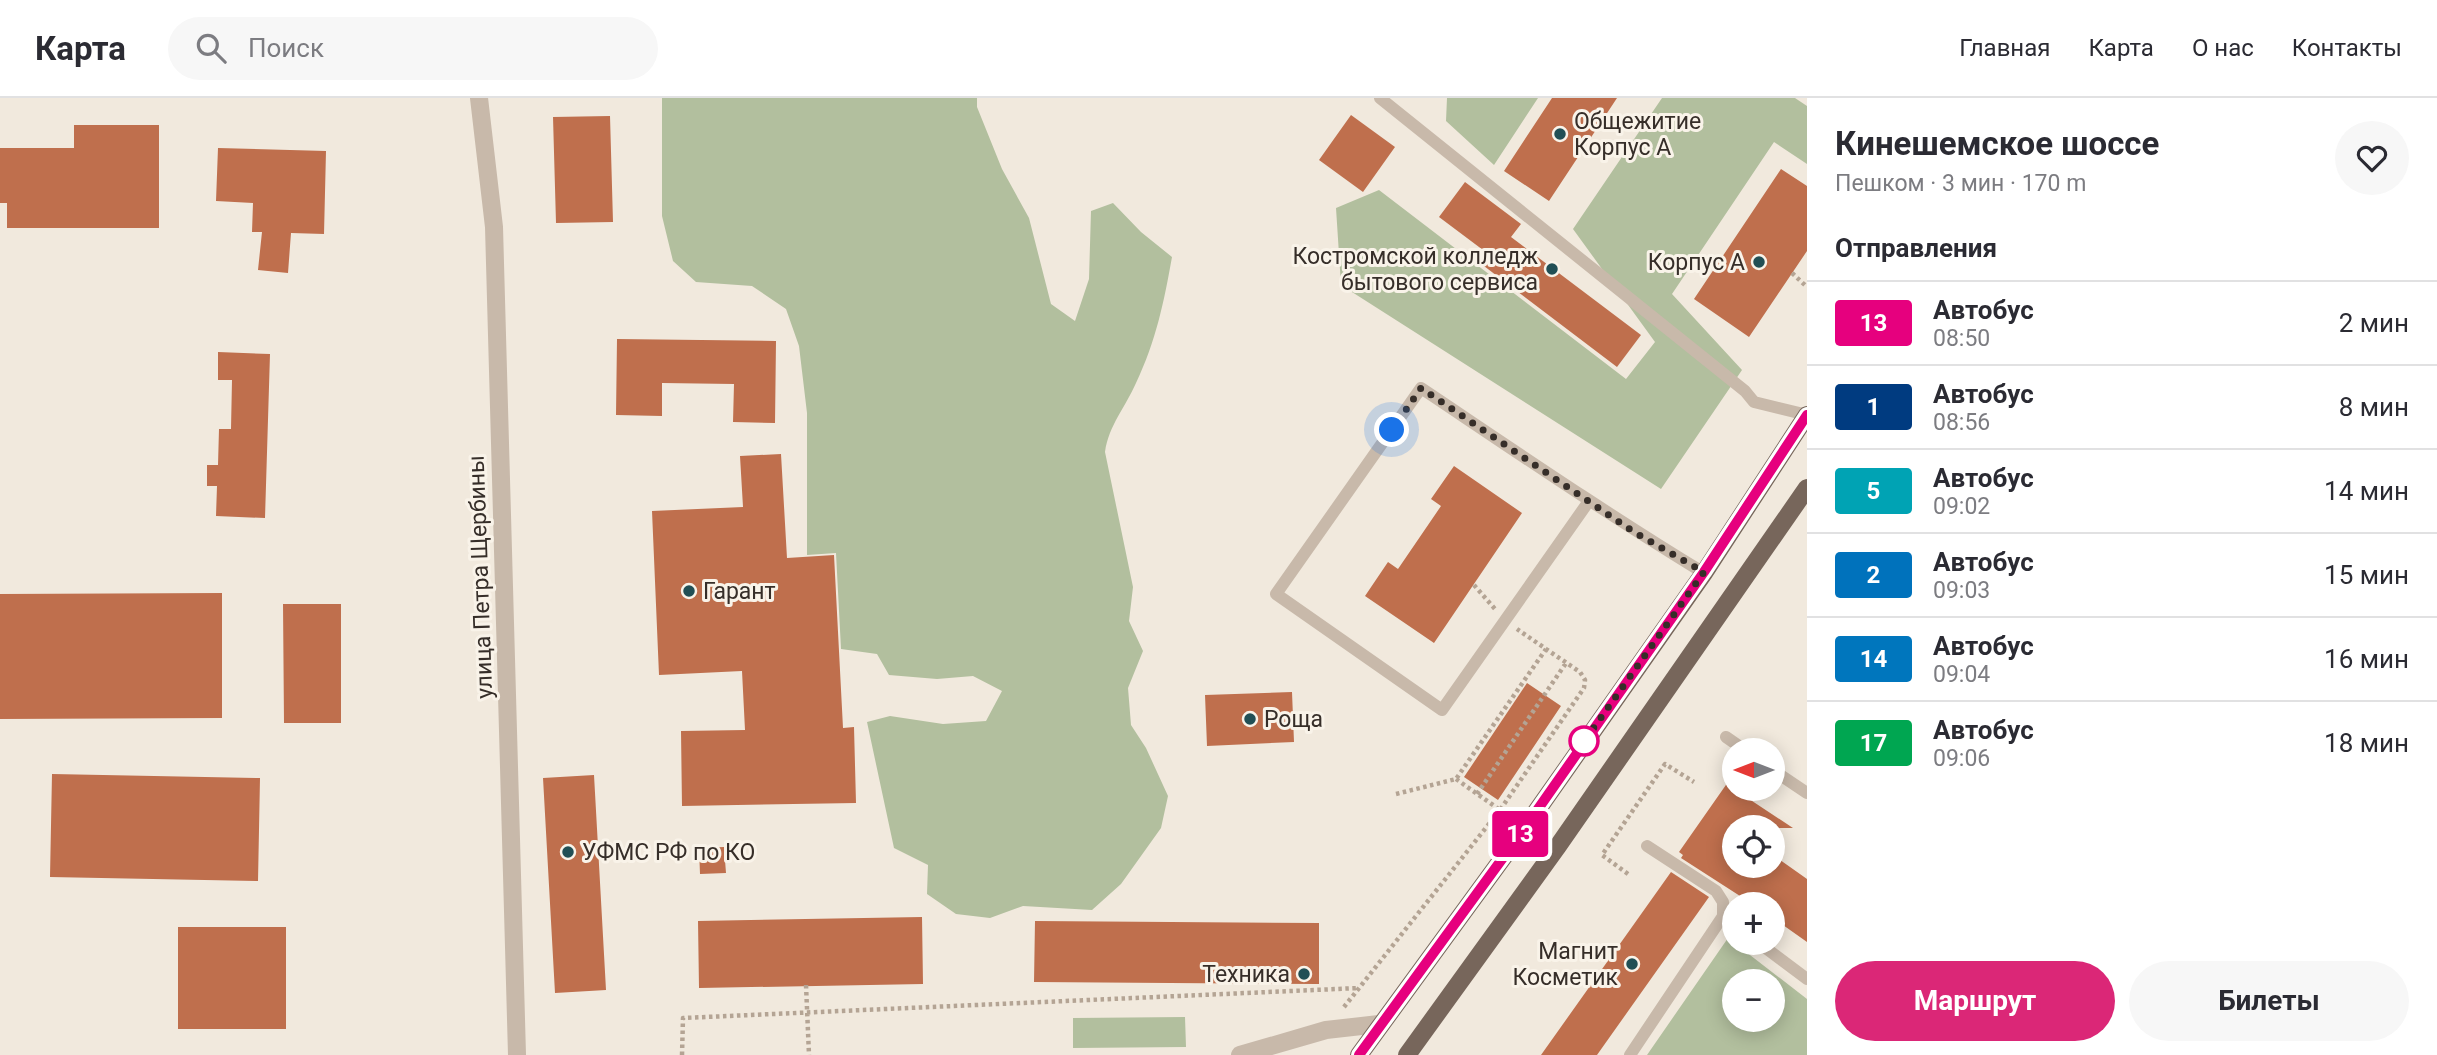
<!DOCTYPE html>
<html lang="ru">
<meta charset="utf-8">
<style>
:root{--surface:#fff;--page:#f7f7f7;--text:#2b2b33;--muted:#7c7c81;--line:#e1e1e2;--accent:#db2777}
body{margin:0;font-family:Roboto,sans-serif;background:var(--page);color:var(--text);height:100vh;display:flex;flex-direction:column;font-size:26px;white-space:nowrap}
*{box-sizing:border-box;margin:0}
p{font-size:23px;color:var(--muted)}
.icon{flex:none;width:38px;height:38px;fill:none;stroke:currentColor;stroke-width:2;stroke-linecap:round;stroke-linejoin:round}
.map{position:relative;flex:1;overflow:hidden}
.details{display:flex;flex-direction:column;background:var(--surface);width:630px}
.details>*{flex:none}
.badge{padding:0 14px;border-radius:5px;font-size:24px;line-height:46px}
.needle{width:46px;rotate:270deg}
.buttons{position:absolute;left:1722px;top:640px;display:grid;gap:14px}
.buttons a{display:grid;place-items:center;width:63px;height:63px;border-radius:50%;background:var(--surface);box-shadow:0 4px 18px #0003;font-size:35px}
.you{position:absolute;width:35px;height:35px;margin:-18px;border:5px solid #fff;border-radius:50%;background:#1a73e8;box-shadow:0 0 0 10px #1a73e833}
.map>.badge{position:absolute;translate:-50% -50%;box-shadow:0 0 0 4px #fff}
h2{padding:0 28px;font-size:26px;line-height:63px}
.round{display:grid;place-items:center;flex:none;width:74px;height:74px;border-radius:37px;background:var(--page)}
.headline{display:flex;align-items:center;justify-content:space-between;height:119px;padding:0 28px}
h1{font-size:33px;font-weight:700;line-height:52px}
.button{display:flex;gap:14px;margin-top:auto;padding:14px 28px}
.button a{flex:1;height:80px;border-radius:42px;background:var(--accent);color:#fff;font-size:28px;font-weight:700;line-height:80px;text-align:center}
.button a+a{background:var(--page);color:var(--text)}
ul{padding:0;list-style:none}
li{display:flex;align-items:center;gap:21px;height:84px;padding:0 28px;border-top:2px solid var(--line)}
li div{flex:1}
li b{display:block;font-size:26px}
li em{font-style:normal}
li .badge{min-width:77px;font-weight:700;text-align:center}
header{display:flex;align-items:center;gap:42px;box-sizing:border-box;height:98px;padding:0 35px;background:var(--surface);border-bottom:2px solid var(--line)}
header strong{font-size:33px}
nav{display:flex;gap:38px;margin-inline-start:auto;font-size:24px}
.search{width:490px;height:63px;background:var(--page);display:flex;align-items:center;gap:18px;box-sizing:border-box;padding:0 24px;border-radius:38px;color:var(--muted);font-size:26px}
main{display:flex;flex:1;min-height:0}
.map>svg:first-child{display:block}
.green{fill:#b2bf9e;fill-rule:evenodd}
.building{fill:#bf6f4d}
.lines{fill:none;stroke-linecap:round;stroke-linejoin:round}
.path{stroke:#b4a494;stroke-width:4.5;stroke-dasharray:3.5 3.5;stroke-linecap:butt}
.service{stroke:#c8b9aa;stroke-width:12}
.minor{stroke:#c8b9aa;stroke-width:18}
.primary{stroke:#77665b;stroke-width:18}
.line-casing{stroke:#fff;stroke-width:16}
.line{stroke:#e6007e;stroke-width:10}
.walk{stroke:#362e29;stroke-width:7;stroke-dasharray:0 12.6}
.poi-dot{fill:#214f55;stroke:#f9f3e9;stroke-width:2.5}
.stop-dot{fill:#fff;stroke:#e6007e;stroke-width:3.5}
.labels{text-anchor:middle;stroke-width:6;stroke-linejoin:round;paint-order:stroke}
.poi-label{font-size:23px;fill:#362e29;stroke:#f9f3e9;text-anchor:start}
.street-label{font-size:23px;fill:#362e29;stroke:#f9f3e9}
</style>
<header>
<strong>Карта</strong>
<div class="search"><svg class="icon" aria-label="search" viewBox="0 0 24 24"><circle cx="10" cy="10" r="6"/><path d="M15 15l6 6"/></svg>Поиск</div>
<nav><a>Главная</a><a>Карта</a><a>О нас</a><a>Контакты</a></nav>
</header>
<main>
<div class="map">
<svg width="1807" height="957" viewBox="0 0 1807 957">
<rect width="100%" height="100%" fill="#f1e9dd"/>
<path class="green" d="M 662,0 L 977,0 L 977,9 L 1002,71 L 1029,120 L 1051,206 L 1075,223 L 1089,181 L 1091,113 L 1113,105 L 1141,134 L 1172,159 C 1164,204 1156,243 1136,285 C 1125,310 1109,327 1105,354 L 1133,489 L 1129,523 L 1143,553 L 1128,590 L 1131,627 L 1146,650 L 1168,698 L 1161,730 L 1121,786 L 1092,812 L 1023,808 L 990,820 L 956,816 L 927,796 L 928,767 L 894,750 L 867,624 L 890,618 L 943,626 L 986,623 L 1002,593 L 973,578 L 937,581 L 889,577 L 877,556 L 841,551 L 836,455 L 807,457 L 807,315 L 799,248 L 786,211 L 752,188 L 696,184 L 673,163 L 662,118 Z
M 1447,0 L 1538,0 L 1494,67 L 1446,23 Z
M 1662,0 L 1795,0 L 1807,8 L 1807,66 L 1774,44 L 1672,196 L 1742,272 L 1661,391 L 1341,187 L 1336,110 L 1379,92 L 1626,281 L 1655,244 L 1573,131 Z
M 1728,840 L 1807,901 L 1807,957 L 1647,957 ZM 1734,884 L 1773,884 L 1773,922 L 1734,922 Z
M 1185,919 L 1186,949 L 1073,950 L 1073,920 Z"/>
<path class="building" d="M 1552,0 L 1617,0 L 1549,103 L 1504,73 Z
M 1351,17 L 1395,49 L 1363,94 L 1319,62 Z
M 610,18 L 613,124 L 556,125 L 553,19 Z
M 74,27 L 159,27 L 159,130 L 7,130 L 7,105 L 0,105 L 0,50 L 74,50 Z
M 218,50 L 326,53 L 324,136 L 291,135 L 288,175 L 258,172 L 262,134 L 252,134 L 253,105 L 216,103 Z
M 1781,71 L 1807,88 L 1807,153 L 1749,239 L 1694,201 Z
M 1465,84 L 1521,126 L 1511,139 L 1641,237 L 1617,269 L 1484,168 L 1491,158 L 1439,119 Z
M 617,241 L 776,243 L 775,325 L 733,324 L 734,286 L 662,285 L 662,318 L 616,317 Z
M 218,254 L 270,256 L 265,420 L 216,418 L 217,388 L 207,388 L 207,367 L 218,367 L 219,331 L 231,331 L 232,282 L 218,282 Z
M 781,356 L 787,460 L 834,457 L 843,630 L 854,629 L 856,705 L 682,708 L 681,633 L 745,632 L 742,573 L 659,577 L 652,413 L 743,409 L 740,358 Z
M 1454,368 L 1522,415 L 1434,545 L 1365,498 L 1388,464 L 1398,471 L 1441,408 L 1431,401 Z
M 222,495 L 222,620 L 0,621 L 0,496 Z
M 283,506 L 341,506 L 341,625 L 284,625 Z
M 1527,585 L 1561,608 L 1498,702 L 1464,679 Z
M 1292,594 L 1294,644 L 1207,648 L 1205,597 Z
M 52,676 L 260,680 L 258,783 L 50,779 Z
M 594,677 L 606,892 L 555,895 L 543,680 Z
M 1728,684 L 1734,691 L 1793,730 L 1734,730 L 1734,768 L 1773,768 L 1773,757 L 1807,781 L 1807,844 L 1773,820 L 1773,807 L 1754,807 L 1681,760 L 1683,757 L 1679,754 Z
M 724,749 L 726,775 L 700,776 L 699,750 Z
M 1671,774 L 1709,799 L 1597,957 L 1541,957 Z
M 922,819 L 923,886 L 699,890 L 698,823 Z
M 1035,823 L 1319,825 L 1319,886 L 1034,884 Z
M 178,829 L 286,829 L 286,931 L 178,931 Z"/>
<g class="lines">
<path class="path" d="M 1792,175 L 1807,189
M 1474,487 L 1495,511
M 1456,681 L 1500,712
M 1396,696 L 1456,681 L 1546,551 L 1517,531
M 1477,696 L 1566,565
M 1628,776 L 1602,757 L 1665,666 L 1694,684
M 806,887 L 809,957
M 1344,909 L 1500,712 L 1584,590 L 1585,582 L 1580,574 L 1546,551
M 682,957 L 683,920 L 1359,890"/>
<path class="service" d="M 1380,0 L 1745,293 L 1754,304 L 1807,317
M 1589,403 L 1442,612 L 1276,496 L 1421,290 C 1515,353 1607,416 1704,475
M 1726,639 L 1746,653
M 1773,672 L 1807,695
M 1647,748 L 1716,793 L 1723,804 L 1723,818
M 1759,845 L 1807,881
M 1630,957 L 1723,818 L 1734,827"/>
<path class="minor" d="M 479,0 L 494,129 L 517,957
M 1240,957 L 1326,932 L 1379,926"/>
<path class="primary" d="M 1359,957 L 1524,731 L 1704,475 L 1807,317
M 1407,957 L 1558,748 L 1807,390"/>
</g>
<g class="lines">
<g class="line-casing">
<path id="line" d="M 1359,957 L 1524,731 L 1704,474 L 1807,317"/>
</g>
<use href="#line" class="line"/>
<path class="walk" d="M 1392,332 L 1421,290 L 1634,434 L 1704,474 L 1583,645 L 1584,643"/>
</g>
<g class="poi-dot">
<circle cx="1560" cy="36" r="7"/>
<circle cx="1759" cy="164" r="7"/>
<circle cx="1552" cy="171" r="7"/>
<circle cx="689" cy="493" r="7"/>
<circle cx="1250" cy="621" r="7"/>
<circle cx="568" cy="754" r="7"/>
<circle cx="1632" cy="866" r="7"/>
<circle cx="1304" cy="876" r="7"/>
</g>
<circle class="stop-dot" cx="1584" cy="643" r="14"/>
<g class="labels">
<g class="poi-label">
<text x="1574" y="31">Общежитие<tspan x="1574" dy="26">Корпус А</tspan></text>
<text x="1538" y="166" text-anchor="end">Костромской колледж<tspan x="1538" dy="26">бытового сервиса</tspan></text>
<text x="1745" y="172" text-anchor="end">Корпус А</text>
<text x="703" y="501">Гарант</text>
<text x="1264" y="629">Роща</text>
<text x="582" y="762">УФМС РФ по КО</text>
<text x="1618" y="861" text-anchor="end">Магнит<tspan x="1618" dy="26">Косметик</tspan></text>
<text x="1290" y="884" text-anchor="end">Техника</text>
</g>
<g class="street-label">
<text transform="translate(480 479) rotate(-92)" y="8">улица Петра Щербины</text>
</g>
</g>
</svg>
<div class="buttons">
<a><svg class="needle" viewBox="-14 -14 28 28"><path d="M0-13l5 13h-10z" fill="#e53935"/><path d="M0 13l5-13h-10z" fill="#7c7c81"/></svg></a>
<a><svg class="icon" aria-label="locate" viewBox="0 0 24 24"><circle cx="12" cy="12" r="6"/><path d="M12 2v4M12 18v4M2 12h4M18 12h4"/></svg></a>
<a>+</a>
<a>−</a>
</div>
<div class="you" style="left:1392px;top:332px"></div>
<b class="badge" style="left:1520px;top:736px;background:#e6007e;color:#fff">13</b>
</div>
<section class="details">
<div class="headline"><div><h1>Кинешемское шоссе</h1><p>Пешком · 3 мин · 170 m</p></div><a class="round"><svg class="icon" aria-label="heart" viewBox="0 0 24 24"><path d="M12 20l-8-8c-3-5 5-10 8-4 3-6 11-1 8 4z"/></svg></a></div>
<h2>Отправления</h2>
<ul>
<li><span class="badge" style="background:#e6007e;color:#fff">13</span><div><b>Автобус</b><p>08:50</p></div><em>2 мин</em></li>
<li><span class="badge" style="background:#003b80;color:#fff">1</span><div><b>Автобус</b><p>08:56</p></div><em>8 мин</em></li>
<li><span class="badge" style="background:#00a3b4;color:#fff">5</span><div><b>Автобус</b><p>09:02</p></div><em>14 мин</em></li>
<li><span class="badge" style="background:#0072bc;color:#fff">2</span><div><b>Автобус</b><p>09:03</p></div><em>15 мин</em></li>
<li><span class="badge" style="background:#0076bd;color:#fff">14</span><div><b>Автобус</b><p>09:04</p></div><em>16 мин</em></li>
<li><span class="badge" style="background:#00a651;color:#fff">17</span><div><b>Автобус</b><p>09:06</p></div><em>18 мин</em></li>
</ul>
<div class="button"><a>Маршрут</a><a>Билеты</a></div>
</section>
</main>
